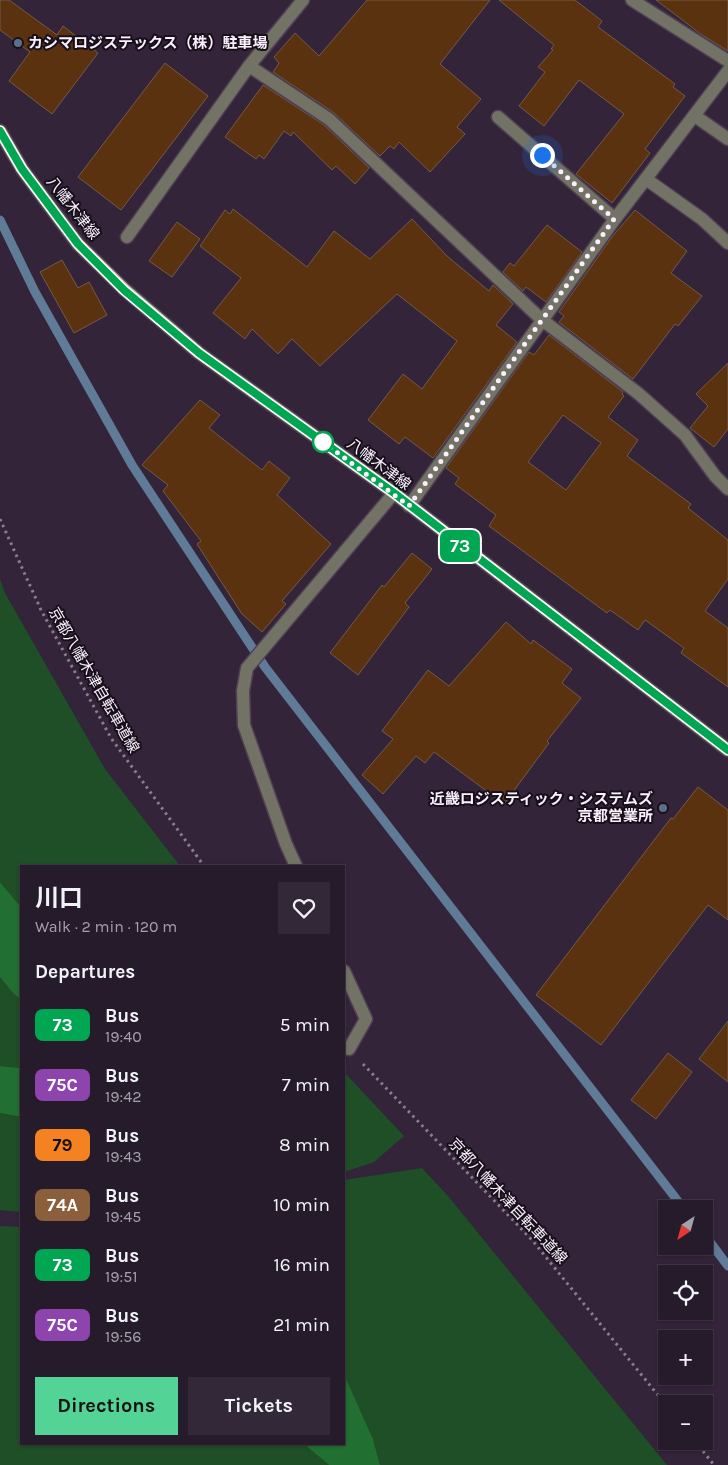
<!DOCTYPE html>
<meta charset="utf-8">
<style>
:root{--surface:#261b2b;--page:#322837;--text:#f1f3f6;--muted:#a4a1a9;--line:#423947;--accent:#54d396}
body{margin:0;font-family:Karla,"Noto Sans JP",sans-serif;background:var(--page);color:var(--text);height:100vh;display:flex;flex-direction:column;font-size:19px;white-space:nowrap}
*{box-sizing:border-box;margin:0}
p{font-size:16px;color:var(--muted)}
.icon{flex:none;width:28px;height:28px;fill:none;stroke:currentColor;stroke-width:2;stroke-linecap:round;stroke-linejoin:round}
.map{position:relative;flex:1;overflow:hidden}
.side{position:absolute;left:20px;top:865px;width:325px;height:580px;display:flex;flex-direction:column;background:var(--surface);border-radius:0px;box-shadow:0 1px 4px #0004,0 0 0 1px var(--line)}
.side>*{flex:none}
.badge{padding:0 10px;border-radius:8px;font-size:18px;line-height:32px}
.needle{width:32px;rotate:216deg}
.controls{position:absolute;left:658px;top:1200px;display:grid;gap:10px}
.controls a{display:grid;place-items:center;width:55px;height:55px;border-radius:0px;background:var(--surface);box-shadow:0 1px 4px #0004,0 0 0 1px var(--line);font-size:25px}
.you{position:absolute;width:25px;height:25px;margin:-12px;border:4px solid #fff;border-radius:50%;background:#1a73e8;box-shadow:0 0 0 8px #1a73e833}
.map>.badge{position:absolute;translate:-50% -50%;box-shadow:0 0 0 2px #fff}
h2{padding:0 15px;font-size:19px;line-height:45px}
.round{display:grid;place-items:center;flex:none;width:52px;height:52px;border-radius:0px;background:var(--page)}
.summary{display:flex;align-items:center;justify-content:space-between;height:85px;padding:0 15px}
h1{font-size:24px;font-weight:700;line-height:38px}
.cta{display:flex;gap:10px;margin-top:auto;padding:10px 15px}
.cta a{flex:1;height:58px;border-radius:0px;background:var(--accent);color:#111;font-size:20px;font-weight:700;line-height:58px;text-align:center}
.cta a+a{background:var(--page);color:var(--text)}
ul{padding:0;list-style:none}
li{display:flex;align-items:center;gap:15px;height:60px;padding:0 15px}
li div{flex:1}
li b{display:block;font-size:19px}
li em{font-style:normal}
li .badge{min-width:55px;font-weight:700;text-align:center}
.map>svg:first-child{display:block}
.green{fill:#1e4f26}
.forest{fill:#217031}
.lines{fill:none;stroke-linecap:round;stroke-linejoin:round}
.stream{stroke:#5f7b97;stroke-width:9}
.building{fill:#5a3210;stroke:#745a49;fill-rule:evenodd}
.minor-casing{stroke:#4f4054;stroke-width:15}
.primary-casing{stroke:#4f4054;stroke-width:15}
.path{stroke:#8b7e90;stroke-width:3;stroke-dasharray:2.5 4;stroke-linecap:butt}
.minor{stroke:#727265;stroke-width:12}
.primary{stroke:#b9ba9f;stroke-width:12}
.line-casing{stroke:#fff;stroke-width:11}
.line{stroke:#00a651;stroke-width:8}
.walk{stroke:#f9effd;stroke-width:5;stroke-dasharray:0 9}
.service-dot{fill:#5c6f8a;stroke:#17101a;stroke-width:2}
.stop-dot{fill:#fff;stroke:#00a651;stroke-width:2.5}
.labels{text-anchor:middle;stroke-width:4;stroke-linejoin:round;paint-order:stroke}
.poi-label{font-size:15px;font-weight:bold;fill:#f9effd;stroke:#17101a;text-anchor:start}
.street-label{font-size:15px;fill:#f9effd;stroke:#17101a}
</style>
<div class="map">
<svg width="728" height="1465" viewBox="0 0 728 1465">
<rect width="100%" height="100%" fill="#332439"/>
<path class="green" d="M 0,579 L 5,593 L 105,769 L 180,866 L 21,866 L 21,907 L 0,882 Z
M 0,977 L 12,992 L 21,1000 L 21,1068 L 0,1066 Z
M 344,1072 L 404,1136 L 374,1162 L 344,1172 Z
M 0,1113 L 21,1117 L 21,1212 L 0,1210 Z
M 422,1168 L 448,1196 L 667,1465 L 380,1465 L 373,1439 L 344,1374 L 344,1180 Z
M 0,1226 L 21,1227 L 21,1444 L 304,1444 L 329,1465 L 0,1465 Z"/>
<path class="forest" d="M 0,882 L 21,907 L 21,1000 L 12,992 L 0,977 Z
M 0,1066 L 21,1068 L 21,1117 L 0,1113 Z
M 344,1374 L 373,1439 L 380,1465 L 329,1465 L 304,1444 L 344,1444 Z"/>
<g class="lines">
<path class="stream" d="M 0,220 L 35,292 L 132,465 L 265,667 L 684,1209
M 704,1234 L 728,1266"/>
</g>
<path class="building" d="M 0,0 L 9,0 L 57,35 L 63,26 L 98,53 L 52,114 L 9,81 L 30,52 L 0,30 Z
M 367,0 L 490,0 L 440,64 L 481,99 L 457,127 L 465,134 L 430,172 L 399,142 L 394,149 L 390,146 L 380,156 L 333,112 L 273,72 L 279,63 L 274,57 L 295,33 L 319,56 Z
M 499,0 L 575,0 L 602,21 L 598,27 L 675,84 L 673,87 L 685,96 L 645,149 L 650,153 L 612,203 L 576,174 L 624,114 L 579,80 L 544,126 L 519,106 L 545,72 L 538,67 L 553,50 L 551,49 L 554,45 Z
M 656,0 L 728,0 L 728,51 L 702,35 Z
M 165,63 L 208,96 L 121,210 L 78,177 Z
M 263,85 L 324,125 L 369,168 L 355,184 L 336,166 L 332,170 L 293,132 L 291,136 L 284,131 L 264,159 L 259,155 L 256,159 L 225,137 Z
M 233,209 L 307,267 L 334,231 L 370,259 L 412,219 L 447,256 L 489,291 L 493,285 L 513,304 L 496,325 L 517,342 L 433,458 L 405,437 L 399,444 L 368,420 L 403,374 L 422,389 L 457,341 L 397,294 L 320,366 L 292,339 L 278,354 L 252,329 L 245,339 L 213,313 L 241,278 L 200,246 L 225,210 L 230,214 Z
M 635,210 L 687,251 L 671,273 L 702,296 L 678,326 L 675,324 L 633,379 L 559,322 L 564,316 L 559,312 L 612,237 Z
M 177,222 L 200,239 L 172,277 L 149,261 Z
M 547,225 L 582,252 L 546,302 L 526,287 L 523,291 L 503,272 L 510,263 L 514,266 Z
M 62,260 L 78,288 L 89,282 L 107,315 L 74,333 L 40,272 Z
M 549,335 L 623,392 L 622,394 L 624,396 L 608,417 L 638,440 L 627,456 L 691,504 L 688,508 L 728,540 L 728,579 L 705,611 L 728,628 L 728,687 L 681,653 L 684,648 L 645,620 L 638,630 L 610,610 L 607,613 L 489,526 L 496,515 L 455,484 L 459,478 L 446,468 L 529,352 L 534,355 ZM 563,415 L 601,443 L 566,490 L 528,462 Z
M 728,363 L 728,429 L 714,447 L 690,428 L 708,406 L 696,394 Z
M 200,400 L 220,415 L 209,428 L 262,470 L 269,461 L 290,478 L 277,495 L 331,544 L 282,601 L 286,604 L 262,632 L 242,614 L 197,544 L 201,541 L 163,491 L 168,485 L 142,465 Z
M 412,553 L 432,569 L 405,603 L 409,607 L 358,675 L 330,653 L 382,585 L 384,587 Z
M 506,622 L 531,644 L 533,640 L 572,669 L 562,683 L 581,698 L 547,741 L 549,743 L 504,804 L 434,752 L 425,763 L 416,756 L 383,794 L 362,775 L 393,739 L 382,731 L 428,670 L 449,686 Z
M 698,787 L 728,810 L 728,920 L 708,905 L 601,1045 L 536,995 L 671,818 L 673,819 Z
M 728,1021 L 728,1082 L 699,1059 Z
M 668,1053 L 692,1072 L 656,1119 L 631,1100 Z"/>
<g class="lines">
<g class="minor-casing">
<path id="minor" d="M 632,0 L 728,61
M 249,66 L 303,0
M 695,116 L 728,139
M 498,117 L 615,219
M 646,179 L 702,219 L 728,243
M 127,237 L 249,66 L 329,119 L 541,319 L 639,394 L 685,435 L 715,476 L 728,489
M 409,506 L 615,219 L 728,71
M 296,866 L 286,844 L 244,725 L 243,691 L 247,668 L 394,493
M 344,971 L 366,1019 L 349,1049"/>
</g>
<g class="primary-casing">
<path id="primary" d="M 0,131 L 22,169 L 78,244 L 124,289 L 199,353 L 394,493 L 728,750"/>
</g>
<path class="path" d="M 0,519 L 41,610 L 111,738 L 204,866
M 363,1064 L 532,1240 L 666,1405
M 695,1441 L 714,1465"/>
<use href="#minor" class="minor"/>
<use href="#primary" class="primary"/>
</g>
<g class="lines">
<g class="line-casing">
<path id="line" d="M 0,131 L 22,169 L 78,244 L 124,290 L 199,353 L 394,493 L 728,750"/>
</g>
<use href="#line" class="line"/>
<path class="walk" d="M 323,442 L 409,506 L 614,219 L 542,155"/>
</g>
<g class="service-dot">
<circle cx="18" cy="43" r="5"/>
<circle cx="663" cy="808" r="5"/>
</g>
<circle class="stop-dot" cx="323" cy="442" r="10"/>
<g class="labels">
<g class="poi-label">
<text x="28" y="48">カシマロジステックス（株）駐車場</text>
<text x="653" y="804" text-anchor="end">近畿ロジスティック・システムズ<tspan x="653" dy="17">京都営業所</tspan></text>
</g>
<g class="street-label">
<text transform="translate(73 208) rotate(52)" y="5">八幡木津線</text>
<text transform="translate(379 464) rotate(37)" y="5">八幡木津線</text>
<text transform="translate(94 680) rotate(60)" y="5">京都八幡木津自転車道線</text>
<text transform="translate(508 1201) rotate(47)" y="5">京都八幡木津自転車道線</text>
</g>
</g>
</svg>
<div class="controls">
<a><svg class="needle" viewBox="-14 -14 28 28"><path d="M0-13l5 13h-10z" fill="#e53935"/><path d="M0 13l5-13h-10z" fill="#a4a1a9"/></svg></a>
<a><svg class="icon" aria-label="locate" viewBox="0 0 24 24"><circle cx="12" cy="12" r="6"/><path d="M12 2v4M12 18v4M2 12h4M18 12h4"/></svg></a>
<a>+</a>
<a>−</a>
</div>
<div class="you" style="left:542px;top:155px"></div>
<b class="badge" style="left:460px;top:546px;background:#00a651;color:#fff">73</b>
<section class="side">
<div class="summary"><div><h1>川口</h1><p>Walk · 2 min · 120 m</p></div><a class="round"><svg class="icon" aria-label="heart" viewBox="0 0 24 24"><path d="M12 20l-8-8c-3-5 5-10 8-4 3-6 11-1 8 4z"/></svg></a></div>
<h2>Departures</h2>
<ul>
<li><span class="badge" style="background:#00a651;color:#fff">73</span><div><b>Bus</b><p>19:40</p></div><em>5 min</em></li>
<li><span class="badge" style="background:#8e44ad;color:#fff">75C</span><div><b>Bus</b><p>19:42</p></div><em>7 min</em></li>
<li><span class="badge" style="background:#f58220;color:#111">79</span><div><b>Bus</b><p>19:43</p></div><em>8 min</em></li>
<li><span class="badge" style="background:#8b5e3c;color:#fff">74A</span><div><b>Bus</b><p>19:45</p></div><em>10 min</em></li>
<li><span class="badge" style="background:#00a651;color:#fff">73</span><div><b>Bus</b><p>19:51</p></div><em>16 min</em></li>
<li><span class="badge" style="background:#8e44ad;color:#fff">75C</span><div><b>Bus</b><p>19:56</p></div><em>21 min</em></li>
</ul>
<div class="cta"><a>Directions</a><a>Tickets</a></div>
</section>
</div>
